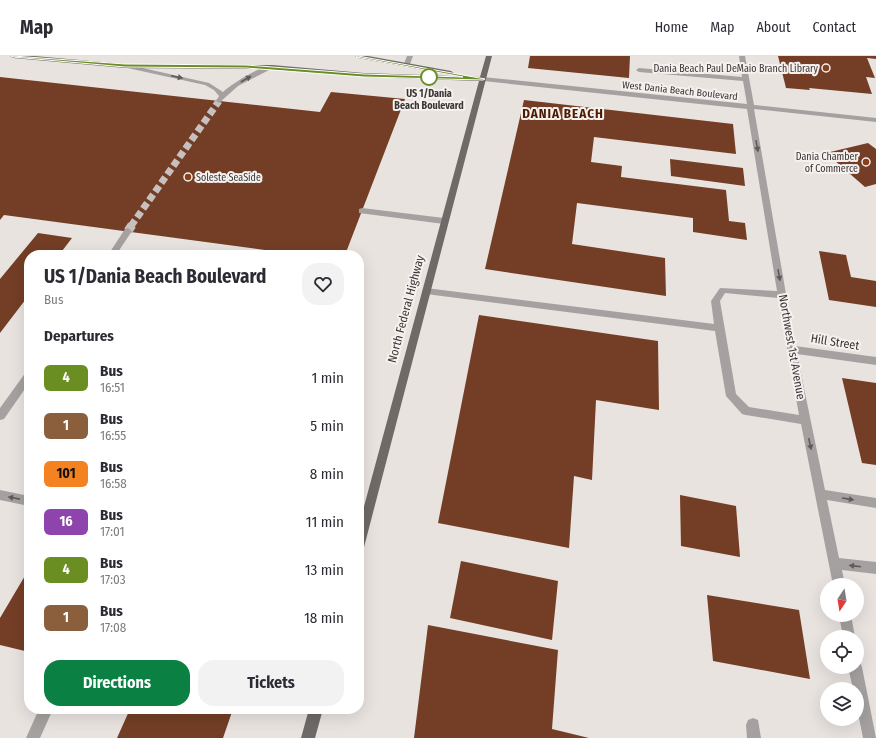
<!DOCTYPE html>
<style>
:root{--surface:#fff;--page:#f2f2f3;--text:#2b2b33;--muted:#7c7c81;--line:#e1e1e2;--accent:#0b8043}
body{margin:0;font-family:"Fira Sans Condensed",sans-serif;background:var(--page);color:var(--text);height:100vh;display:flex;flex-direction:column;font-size:15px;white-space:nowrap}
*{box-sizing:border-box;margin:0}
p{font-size:13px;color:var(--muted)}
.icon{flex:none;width:22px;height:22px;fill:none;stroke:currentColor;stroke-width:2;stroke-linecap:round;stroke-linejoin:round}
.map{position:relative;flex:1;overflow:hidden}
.details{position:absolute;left:24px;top:194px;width:340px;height:464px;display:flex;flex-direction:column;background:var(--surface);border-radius:16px;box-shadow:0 4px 16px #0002}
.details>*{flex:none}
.badge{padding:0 8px;border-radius:6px;font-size:14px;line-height:26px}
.needle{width:26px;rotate:192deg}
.tools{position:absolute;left:820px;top:522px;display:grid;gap:8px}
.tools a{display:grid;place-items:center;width:44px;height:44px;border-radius:50%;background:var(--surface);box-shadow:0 4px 16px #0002;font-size:20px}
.map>.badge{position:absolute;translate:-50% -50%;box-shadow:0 0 0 2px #fff}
h2{padding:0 20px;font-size:15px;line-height:36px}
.round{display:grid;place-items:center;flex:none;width:42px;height:42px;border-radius:16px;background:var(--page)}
.overview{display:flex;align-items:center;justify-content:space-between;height:68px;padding:0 20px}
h1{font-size:19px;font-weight:700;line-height:30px}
.action{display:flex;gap:8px;margin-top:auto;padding:8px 20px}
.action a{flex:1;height:46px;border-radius:16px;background:var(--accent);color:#fff;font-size:16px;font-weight:700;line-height:46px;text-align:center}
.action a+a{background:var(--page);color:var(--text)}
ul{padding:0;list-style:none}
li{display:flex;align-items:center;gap:12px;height:48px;padding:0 20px}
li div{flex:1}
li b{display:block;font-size:15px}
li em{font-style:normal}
li .badge{min-width:44px;font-weight:700;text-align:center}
header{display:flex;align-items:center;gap:24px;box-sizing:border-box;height:56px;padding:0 20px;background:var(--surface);border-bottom:1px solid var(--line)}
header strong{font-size:19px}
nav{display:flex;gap:22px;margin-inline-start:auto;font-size:14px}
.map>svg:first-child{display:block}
.building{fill:#733e25}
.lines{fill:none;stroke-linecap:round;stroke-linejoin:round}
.minor-tunnel-far1{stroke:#c6c0be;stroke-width:7;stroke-dasharray:7 3.5;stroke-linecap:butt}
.minor-tunnel{stroke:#c6c0be;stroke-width:9;stroke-dasharray:9 4.5;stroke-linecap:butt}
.minor{fill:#a4a1a0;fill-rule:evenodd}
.major{fill:#6e6a68;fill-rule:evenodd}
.oneway{fill:#5e5b5a}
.line{fill:#6b8e23;stroke:#fff}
.poi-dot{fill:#86401b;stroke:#f6f0ee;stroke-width:1.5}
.stop-dot{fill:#fff;stroke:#6b8e23;stroke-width:2}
.labels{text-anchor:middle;stroke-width:4;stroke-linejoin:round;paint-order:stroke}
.far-poi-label{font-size:10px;fill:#383635;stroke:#f6f0ee;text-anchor:end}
.far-street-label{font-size:10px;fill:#383635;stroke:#f6f0ee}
.far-stop-label{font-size:10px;font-weight:bold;fill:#383635;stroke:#f6f0ee}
.street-label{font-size:12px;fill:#383635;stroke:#f6f0ee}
.far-district-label{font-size:13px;font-weight:bold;letter-spacing:1px;fill:#4a1b01;stroke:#f6f0ee}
</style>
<header>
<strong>Map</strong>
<nav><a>Home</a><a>Map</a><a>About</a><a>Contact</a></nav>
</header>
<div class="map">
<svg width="876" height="682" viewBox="0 0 876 682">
<rect width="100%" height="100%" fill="#e9e3e0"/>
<path class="building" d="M 530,0 L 630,0 L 629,22 L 528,12 Z
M 778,0 L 876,0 L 876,3 L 867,2 L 875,22 L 866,21 L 872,38 L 809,32 L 810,34 L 786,32 Z
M 0,21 L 320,56 L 331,36 L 405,43 L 345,199 L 302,199 L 4,159 L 0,164 Z
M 524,44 L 733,68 L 736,98 L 594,81 L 591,106 L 622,110 L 621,121 L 726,134 L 729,165 L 745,167 L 747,184 L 693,176 L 693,162 L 577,147 L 572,188 L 665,202 L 666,240 L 485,213 Z
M 868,87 L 876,93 L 876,128 L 865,131 L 826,97 Z
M 670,103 L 743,112 L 745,130 L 671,120 Z
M 38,177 L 72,182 L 59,199 L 29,199 L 29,239 L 0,277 L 0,223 Z
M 819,195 L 846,199 L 851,221 L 876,225 L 876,251 L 829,244 Z
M 479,259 L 658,285 L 659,354 L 596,344 L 592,424 L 574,420 L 569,492 L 438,467 Z
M 842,322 L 876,327 L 876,409 L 862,407 Z
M 680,439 L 736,450 L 740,501 L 681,490 Z
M 461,505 L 558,525 L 552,584 L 450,562 Z
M 29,513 L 29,596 L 0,589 L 0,562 Z
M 707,539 L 799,554 L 810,623 L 713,605 Z
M 428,569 L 558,594 L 552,673 L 589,682 L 414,682 Z
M 130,653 L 233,653 L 223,682 L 117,682 Z"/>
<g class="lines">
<path class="minor-tunnel-far1" d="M 131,170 L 219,45"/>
<path class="minor-tunnel" d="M 128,175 L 132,169"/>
<path class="minor" d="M 407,0 L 413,0 L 410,8 L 407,10 L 404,8 Z
M 739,0 L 745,0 L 754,49 L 876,62 L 876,66 L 754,53 L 795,290 L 876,301 L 876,309 L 797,298 L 825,434 L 876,442 L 876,452 L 827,444 L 839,502 L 876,506 L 876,518 L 842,514 L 845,529 L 833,529 L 801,368 L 746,359 L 742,358 L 726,340 L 715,275 L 426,238 L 422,235 L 426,232 L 714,268 L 711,245 L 720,232 L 777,235 L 747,53 L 483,25 L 480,23 L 483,21 L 747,48 L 743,25 L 639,16 L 636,14 L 639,12 L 742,21 ZM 725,237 L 778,242 L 799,359 L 749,351 L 736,338 L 720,245 Z
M 125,8 L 209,27 L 223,36 C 230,29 266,5 275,11 L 238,30 L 219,47 L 216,45 L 219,40 L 214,34 L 205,29 L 123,11 L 123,9 Z
M 362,152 L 444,162 L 448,165 L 444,168 L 359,157 L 359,153 Z
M 128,172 L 132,175 L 116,199 L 108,199 L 125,173 Z
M 29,315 L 29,327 L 4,363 L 0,364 L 0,352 L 26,316 Z
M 0,434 L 29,440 L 29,450 L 0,444 Z
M 839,559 L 851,559 L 855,581 L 843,581 Z
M 857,605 L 860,606 L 862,611 L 876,682 L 863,682 L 857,652 L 857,633 L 853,633 L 848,611 L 857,611 Z
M 39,653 L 53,653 L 40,682 L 26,682 Z
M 753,662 L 758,664 L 761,682 L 747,682 L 746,669 L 748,664 Z"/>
<path class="major" d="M 10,0 L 34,0 L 125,8 L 272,9 L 364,17 L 480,21 L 486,0 L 492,0 L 363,495 L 359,497 L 359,469 L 479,25 L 364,21 L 272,13 L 125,12 L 13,2 Z
M 355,0 L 368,0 L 451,15 L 454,17 L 451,19 L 358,2 Z
M 309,653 L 323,653 L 315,682 L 301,682 Z"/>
</g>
<defs><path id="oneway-solid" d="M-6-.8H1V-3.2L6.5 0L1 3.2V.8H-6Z"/></defs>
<g class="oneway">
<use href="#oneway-solid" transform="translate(177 21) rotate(12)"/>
<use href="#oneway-solid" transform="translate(246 23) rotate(-30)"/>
<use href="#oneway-solid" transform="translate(757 90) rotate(80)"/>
<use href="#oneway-solid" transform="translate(779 219) rotate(80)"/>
<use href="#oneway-solid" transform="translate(810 388) rotate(78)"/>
<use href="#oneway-solid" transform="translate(14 442) rotate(-169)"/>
<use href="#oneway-solid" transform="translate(848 443) rotate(9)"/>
<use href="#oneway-solid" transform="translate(855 510) rotate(-173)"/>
</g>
<path class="line" d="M 11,0 L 13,0 L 125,8 L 246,9 L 364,18 L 463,21 L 356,1 L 358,0 L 485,23 L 483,24 L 364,21 L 246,12 L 125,11 L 13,1 Z"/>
<g class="poi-dot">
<circle cx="826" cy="12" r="4"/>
<circle cx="866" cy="106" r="4"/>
<circle cx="188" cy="121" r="4"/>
</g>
<circle class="stop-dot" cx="429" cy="21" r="8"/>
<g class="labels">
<g class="far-poi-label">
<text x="818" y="16">Dania Beach Paul DeMaio Branch Library</text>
<text x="858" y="104">Dania Chamber<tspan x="858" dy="12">of Commerce</tspan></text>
<text x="196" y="125" text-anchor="start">Soleste SeaSide</text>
</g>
<g class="far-street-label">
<text transform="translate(680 34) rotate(6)" y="4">West Dania Beach Boulevard</text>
</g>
<g class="far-stop-label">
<text x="429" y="41">US 1/Dania<tspan x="429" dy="12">Beach Boulevard</tspan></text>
</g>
<g class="street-label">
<text transform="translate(406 253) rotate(-75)" y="4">North Federal Highway</text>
<text transform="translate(835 286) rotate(9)" y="4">Hill Street</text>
<text transform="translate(792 291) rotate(80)" y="4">Northwest 1st Avenue</text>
</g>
<g class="far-district-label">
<text x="563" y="62">DANIA BEACH</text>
</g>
</g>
</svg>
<div class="tools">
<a><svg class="needle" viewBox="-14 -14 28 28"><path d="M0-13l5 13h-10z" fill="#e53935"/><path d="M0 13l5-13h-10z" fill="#7c7c81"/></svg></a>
<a><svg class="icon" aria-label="locate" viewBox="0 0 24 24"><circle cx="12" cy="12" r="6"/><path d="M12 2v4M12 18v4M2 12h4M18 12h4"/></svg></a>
<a><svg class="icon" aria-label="layers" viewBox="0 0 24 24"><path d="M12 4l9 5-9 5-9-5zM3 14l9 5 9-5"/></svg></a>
</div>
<section class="details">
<div class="overview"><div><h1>US 1/Dania Beach Boulevard</h1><p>Bus</p></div><a class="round"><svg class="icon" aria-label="heart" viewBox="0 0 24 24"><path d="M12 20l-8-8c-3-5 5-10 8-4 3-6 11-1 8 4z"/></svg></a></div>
<h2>Departures</h2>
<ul>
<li><span class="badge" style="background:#6b8e23;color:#fff">4</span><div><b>Bus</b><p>16:51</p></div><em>1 min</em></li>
<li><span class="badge" style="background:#8b5e3c;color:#fff">1</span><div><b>Bus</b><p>16:55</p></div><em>5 min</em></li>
<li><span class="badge" style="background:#f58220;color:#111">101</span><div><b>Bus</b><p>16:58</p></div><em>8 min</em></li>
<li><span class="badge" style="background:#8e44ad;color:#fff">16</span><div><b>Bus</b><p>17:01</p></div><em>11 min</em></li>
<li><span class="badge" style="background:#6b8e23;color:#fff">4</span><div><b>Bus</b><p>17:03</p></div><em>13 min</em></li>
<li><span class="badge" style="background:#8b5e3c;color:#fff">1</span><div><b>Bus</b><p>17:08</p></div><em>18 min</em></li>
</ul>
<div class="action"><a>Directions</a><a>Tickets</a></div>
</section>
</div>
